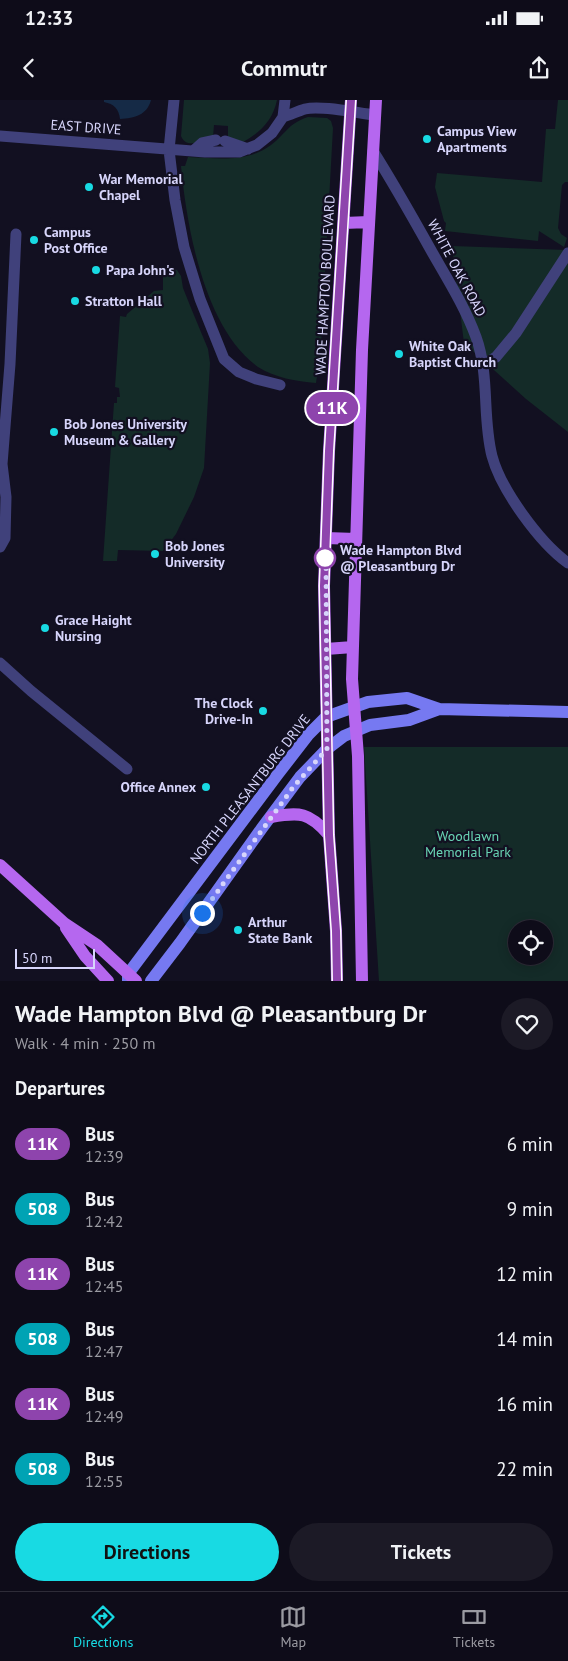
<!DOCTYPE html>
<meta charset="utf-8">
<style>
:root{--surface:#0e0c19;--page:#1c1a26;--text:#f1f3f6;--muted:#9b9ba2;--line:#2e2c38;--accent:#18dae3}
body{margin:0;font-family:"PT Sans",sans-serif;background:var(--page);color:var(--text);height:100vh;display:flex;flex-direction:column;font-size:19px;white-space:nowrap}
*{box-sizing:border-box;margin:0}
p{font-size:16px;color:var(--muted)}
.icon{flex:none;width:28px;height:28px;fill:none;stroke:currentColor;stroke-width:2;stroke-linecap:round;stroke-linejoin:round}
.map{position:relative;height:881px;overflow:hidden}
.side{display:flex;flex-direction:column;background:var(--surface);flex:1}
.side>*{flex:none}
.badge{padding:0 10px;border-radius:16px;font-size:18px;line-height:32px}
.controls{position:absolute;left:508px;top:820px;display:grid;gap:10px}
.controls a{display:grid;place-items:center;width:45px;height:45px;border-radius:50%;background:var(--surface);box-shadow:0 2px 12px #0003,0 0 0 1px var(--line);font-size:25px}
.scale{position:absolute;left:15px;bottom:12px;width:80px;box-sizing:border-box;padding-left:5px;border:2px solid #d7d5fb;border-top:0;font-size:14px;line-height:18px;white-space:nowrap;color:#d7d5fb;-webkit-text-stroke:4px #121021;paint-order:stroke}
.you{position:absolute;width:25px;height:25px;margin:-12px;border:4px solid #fff;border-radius:50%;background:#1a73e8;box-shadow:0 0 0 8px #1a73e833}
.map>.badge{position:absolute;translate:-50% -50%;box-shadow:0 0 0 2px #fff}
h2{padding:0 15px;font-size:19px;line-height:45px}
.round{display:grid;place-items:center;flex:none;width:52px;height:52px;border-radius:26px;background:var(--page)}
.overview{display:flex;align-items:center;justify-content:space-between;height:85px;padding:0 15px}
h1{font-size:24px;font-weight:700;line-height:38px}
.cta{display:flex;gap:10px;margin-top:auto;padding:10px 15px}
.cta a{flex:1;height:58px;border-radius:30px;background:var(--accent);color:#111;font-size:20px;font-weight:700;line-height:58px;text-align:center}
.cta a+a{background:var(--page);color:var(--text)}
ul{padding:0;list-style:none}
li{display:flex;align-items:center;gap:15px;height:65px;padding:0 15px}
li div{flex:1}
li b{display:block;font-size:19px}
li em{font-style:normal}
li .badge{min-width:55px;font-weight:700;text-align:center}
.status{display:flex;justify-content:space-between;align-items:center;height:35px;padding:0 25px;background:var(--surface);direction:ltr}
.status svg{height:14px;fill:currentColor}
header{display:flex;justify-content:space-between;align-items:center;height:65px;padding:0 15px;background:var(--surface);font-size:22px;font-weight:700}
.tab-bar{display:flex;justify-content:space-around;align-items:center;height:70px;border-top:1px solid var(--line);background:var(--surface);font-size:14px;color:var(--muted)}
.tab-bar a{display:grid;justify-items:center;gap:2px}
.tab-bar .selected{color:var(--accent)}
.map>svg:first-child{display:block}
.green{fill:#142b28;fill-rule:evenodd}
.water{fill:#152a46}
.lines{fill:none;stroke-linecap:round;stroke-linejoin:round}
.minor{stroke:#40417b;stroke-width:11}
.secondary{stroke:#7679f1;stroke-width:12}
.primary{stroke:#b567ef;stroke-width:12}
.line-casing{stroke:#fff;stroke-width:11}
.line{stroke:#8e44ad;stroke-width:8}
.walk{stroke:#d7d5fb;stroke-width:5;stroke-dasharray:0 9}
.poi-dot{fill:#18dae3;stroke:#121021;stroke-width:2}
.stop-dot{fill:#fff;stroke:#8e44ad;stroke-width:2.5}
.labels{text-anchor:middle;stroke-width:4.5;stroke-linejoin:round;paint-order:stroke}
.street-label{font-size:14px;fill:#d7d5fb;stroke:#121021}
.poi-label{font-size:14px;font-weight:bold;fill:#d7d5fb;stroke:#121021;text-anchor:start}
.stop-label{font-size:14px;font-weight:bold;fill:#d7d5fb;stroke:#121021;text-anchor:start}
.park-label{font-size:14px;fill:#68d3b3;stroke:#121021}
</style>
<div class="status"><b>12:33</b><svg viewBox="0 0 49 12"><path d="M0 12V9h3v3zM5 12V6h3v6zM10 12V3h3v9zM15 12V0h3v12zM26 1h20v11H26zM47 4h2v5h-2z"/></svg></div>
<header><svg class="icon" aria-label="back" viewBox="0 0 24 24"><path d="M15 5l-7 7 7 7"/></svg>Commutr<svg class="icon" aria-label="share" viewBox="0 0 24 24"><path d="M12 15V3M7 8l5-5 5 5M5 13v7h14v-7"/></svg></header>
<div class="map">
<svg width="568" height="881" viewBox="0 0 568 881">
<rect width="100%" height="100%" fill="#121021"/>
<path class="green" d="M 184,0 L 277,0 C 273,20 260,33 243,42 L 228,37 L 228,26 L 214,25 L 213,37 C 202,40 187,50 181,36 Z
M 558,0 L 568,0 L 568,82 L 565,82 L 562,85 L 558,128 L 561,134 L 567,138 L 564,147 L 539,131 L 538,141 L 445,131 L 446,123 L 444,121 L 435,87 L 437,73 L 542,82 L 546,29 L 555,29 Z
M 308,17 L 327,18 L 331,21 L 333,28 L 321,246 L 316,283 C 296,281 275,278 258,267 C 204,228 187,128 181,66 L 185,66 L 188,57 C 216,58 247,63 271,45 C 287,33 287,24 308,17 Z
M 452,146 L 567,150 L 568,149 L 568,332 L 526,299 L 464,243 Z
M 169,167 L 177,170 L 181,176 L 183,188 L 191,208 L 208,249 L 210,263 L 204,368 L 194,397 L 176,434 L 163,451 L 118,450 L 117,461 L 103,461 L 114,303 L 117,303 L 117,297 L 120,297 L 119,288 L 115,287 L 120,216 L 126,217 L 127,214 L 154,191 L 163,190 L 163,172 L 167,172 Z
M 364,647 L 568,647 L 568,881 L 379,881 ZM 516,829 L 544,829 L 544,856 L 516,856 Z"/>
<path class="water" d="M 104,0 L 151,0 C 147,15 135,18 120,19 C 119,9 114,4 104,2 Z"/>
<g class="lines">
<path class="minor" d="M 174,0 L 169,50 L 175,100 L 184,147 L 200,199 L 224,259 L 239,272 L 256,279 L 280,285
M 283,17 C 290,15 298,11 305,9 C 321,5 357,13 375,15
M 0,36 L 205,52 L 239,52 L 257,45 L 272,33 L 283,17 L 285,0
M 225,41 L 248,49
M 193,51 L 202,43 L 216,40
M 373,51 C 394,84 413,118 432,152 C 448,180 465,207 476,237 C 490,276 482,317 492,356 C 501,390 540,443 568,463
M 483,265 L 496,257 L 516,233 L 568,153
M 0,447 L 5,438 L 6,397 L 2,364 L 10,264 L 16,134
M 0,563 L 31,591 L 127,669"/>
<path class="secondary" d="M 128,881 L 128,874 L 278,674 L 308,635 L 326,617 L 368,602 L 407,598 L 439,609 L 568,612
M 151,881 L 180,843 L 262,728 L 300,677 L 327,649 L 344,636 L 370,625 L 409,620 L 439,609"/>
<path class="primary" d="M 344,123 L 369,122
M 326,438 L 356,439
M 326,549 L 353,547
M 271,717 C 300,712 309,712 329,735
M 0,765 L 64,823 L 97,845 L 136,881
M 66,828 L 85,856 L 108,881
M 337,881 L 336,831 L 329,735 L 324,486 L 329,351 L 351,0
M 362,881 L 358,656 L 352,579 L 362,250 L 376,0"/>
</g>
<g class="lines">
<g class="line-casing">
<path id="line" d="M 337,881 L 336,831 L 329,735 L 324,486 L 329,351 L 351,0"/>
</g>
<use href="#line" class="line"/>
<path class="walk" d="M 202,813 L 294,686 L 327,649 L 326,454 L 325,458"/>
</g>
<g class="poi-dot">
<circle cx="427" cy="39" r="5"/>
<circle cx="89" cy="87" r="5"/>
<circle cx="34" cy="140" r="5"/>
<circle cx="96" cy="170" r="5"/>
<circle cx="75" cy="201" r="5"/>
<circle cx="399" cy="254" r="5"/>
<circle cx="54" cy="332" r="5"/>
<circle cx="155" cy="454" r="5"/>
<circle cx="45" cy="528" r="5"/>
<circle cx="263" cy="611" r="5"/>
<circle cx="206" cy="687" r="5"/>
<circle cx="238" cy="830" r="5"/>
</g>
<circle class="stop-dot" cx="325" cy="458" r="10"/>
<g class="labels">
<g class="street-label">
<text transform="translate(86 27) rotate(4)" y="5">EAST DRIVE</text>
<text transform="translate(457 168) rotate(62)" y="5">WHITE OAK ROAD</text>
<text transform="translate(325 185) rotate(-87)" y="5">WADE HAMPTON BOULEVARD</text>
<text transform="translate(250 689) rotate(-52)" y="5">NORTH PLEASANTBURG DRIVE</text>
</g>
<g class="poi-label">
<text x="437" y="36">Campus View<tspan x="437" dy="16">Apartments</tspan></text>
<text x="99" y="84">War Memorial<tspan x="99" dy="16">Chapel</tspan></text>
<text x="44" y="137">Campus<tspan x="44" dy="16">Post Office</tspan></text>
<text x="106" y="175">Papa John's</text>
<text x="85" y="206">Stratton Hall</text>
<text x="409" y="251">White Oak<tspan x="409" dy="16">Baptist Church</tspan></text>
<text x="64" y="329">Bob Jones University<tspan x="64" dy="16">Museum &amp; Gallery</tspan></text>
<text x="165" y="451">Bob Jones<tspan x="165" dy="16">University</tspan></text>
<text x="55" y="525">Grace Haight<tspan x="55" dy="16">Nursing</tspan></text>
<text x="253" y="608" text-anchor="end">The Clock<tspan x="253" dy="16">Drive-In</tspan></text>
<text x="196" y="692" text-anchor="end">Office Annex</text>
<text x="248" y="827">Arthur<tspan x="248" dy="16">State Bank</tspan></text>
</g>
<g class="stop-label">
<text x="340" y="455">Wade Hampton Blvd<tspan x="340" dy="16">@ Pleasantburg Dr</tspan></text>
</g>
<g class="park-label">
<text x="468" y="741">Woodlawn<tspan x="468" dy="16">Memorial Park</tspan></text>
</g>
</g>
</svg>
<div class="controls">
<a><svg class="icon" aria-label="locate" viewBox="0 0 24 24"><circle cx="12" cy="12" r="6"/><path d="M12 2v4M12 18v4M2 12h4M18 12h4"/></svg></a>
</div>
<div class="scale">50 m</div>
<div class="you" style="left:202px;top:813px"></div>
<b class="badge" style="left:332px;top:308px;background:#8e44ad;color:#fff">11K</b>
</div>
<section class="side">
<div class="overview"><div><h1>Wade Hampton Blvd @ Pleasantburg Dr</h1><p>Walk · 4 min · 250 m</p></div><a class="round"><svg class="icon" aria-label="heart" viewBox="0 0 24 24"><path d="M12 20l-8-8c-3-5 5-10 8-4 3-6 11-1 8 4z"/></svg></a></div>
<h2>Departures</h2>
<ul>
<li><span class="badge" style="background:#8e44ad;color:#fff">11K</span><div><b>Bus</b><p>12:39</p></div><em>6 min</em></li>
<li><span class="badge" style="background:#00a3b4;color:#fff">508</span><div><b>Bus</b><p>12:42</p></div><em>9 min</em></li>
<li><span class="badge" style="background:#8e44ad;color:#fff">11K</span><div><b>Bus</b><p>12:45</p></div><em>12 min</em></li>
<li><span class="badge" style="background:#00a3b4;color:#fff">508</span><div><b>Bus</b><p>12:47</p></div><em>14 min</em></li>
<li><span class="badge" style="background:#8e44ad;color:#fff">11K</span><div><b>Bus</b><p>12:49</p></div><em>16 min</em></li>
<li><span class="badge" style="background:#00a3b4;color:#fff">508</span><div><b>Bus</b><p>12:55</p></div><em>22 min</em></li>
</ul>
<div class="cta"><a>Directions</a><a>Tickets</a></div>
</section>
<nav class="tab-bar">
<a class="selected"><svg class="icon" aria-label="directions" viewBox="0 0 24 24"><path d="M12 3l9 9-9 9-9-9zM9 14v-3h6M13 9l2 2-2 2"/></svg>Directions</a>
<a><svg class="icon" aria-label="map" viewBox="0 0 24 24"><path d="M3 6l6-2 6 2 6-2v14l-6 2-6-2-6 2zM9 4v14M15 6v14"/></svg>Map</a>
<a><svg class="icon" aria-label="tickets" viewBox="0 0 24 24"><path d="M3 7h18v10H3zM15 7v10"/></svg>Tickets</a>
</nav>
